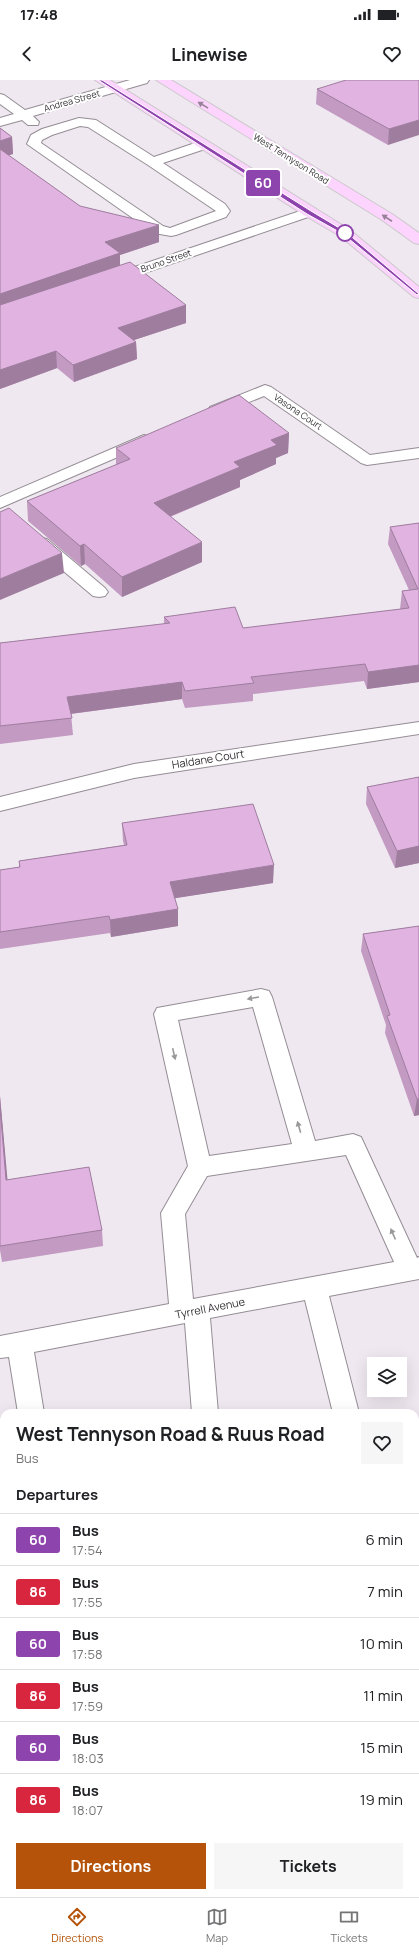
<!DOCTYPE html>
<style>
:root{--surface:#fff;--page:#f6f6f6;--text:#202124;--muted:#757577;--line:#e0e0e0;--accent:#b45309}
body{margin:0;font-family:Manrope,sans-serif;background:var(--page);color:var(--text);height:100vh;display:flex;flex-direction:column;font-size:15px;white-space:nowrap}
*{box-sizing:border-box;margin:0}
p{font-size:13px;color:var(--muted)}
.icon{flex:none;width:22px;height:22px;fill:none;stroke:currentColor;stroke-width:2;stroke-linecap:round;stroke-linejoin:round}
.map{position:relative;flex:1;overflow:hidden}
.side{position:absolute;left:0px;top:1329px;width:419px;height:488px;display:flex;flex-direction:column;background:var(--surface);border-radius:12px 12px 0 0;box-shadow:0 4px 16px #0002}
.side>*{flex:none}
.badge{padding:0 8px;border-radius:3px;font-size:14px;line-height:26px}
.fabs{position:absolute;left:367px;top:1277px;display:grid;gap:8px}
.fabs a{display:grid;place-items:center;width:40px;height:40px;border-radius:0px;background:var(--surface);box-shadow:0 4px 16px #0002;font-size:20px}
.map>.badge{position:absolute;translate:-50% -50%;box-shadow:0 0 0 2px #fff}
h2{padding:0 16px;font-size:15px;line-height:36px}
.round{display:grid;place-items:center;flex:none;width:42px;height:42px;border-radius:0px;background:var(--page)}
.overview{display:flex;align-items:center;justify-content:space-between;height:68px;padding:0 16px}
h1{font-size:19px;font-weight:700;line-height:30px}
.action{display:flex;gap:8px;margin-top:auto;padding:8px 16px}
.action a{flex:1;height:46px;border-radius:0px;background:var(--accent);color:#fff;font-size:16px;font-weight:700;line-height:46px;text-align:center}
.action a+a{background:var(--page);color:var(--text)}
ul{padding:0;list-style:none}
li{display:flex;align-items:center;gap:12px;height:52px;padding:0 16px;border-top:1px solid var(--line)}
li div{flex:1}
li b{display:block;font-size:15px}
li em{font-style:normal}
li .badge{min-width:44px;font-weight:700;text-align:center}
.status{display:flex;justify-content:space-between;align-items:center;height:28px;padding:0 20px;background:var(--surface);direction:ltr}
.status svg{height:11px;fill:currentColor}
header{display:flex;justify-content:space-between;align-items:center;height:52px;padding:0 16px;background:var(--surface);font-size:18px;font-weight:700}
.tab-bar{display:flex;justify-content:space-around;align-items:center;height:56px;border-top:1px solid var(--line);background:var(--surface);font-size:11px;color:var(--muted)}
.tab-bar a{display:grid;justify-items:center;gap:2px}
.tab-bar .selected{color:var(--accent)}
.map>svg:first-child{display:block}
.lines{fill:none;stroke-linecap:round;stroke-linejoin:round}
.minor-casing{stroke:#948d94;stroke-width:2}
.major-casing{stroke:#cac9ca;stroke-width:2}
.minor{fill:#fff;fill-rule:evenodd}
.major{fill:#fdd4fe;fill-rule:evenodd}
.wall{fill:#c29ac2}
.shaded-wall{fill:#9e7d9e}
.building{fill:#e1b3e1;stroke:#9e7d9e}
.oneway{fill:#988299}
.oneway2{fill:#9a989a}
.line{fill:#8e44ad;stroke:#fff}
.stop-dot{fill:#fff;stroke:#8e44ad;stroke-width:2}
.labels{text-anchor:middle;stroke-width:4;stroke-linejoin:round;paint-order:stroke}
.far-street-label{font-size:9px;fill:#343134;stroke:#fff}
.street-label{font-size:11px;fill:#343134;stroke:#fff}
</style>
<div class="status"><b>17:48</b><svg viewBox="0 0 49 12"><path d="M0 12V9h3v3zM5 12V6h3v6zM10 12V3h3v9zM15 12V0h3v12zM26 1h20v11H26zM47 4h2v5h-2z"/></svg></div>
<header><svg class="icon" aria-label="back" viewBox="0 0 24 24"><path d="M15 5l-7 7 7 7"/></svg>Linewise<svg class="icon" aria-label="heart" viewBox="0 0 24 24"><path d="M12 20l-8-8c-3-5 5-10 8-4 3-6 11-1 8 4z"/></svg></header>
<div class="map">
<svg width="419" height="1817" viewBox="0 0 419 1817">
<rect width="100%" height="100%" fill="#f0e8f0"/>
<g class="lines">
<g class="minor-casing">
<path id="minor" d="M 130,0 L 149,0 L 147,3 L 33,36 L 39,42 L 38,45 L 28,45 L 22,40 L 0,46 L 0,38 L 14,34 L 0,24 L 0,14 L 4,15 L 25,30 Z
M 79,38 L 96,40 L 154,77 L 198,62 L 208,62 L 210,65 L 208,68 L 163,83 L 225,124 L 230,131 L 226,137 L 176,155 L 171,156 L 154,153 L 27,64 L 31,55 L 42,49 ZM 80,46 L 88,47 L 148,85 L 216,131 L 170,148 L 163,146 L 41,63 L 42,60 L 52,55 Z
M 309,128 L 314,129 L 316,132 L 314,135 L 118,202 L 108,202 L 106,199 L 108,196 Z
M 265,305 L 271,307 L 370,375 L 419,368 L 419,378 L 367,385 L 361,383 L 264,316 L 222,333 L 216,335 L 210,333 L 208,330 L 210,327 Z
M 144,355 L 150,357 L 152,360 L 150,363 L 0,428 L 0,417 Z
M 41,458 L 47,459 L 105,508 L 108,512 L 105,516 L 99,517 L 93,516 L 35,467 L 32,463 L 35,459 Z
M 419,642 L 419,654 L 134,698 L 0,731 L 0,717 L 134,684 Z
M 261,909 L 269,911 L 272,917 L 315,1061 L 353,1054 L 361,1057 L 417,1178 L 419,1177 L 419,1199 L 329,1216 L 359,1333 L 333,1333 L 305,1220 L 210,1238 L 218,1333 L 192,1333 L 185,1243 L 34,1272 L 44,1333 L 18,1333 L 9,1277 L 0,1278 L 0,1256 L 169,1224 L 161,1133 L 188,1086 L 154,934 L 157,928 ZM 253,927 L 292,1064 L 209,1076 L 178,940 ZM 346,1075 L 394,1182 L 193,1219 L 185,1134 L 207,1096 Z"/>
</g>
<g class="major-casing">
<path id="major" d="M 95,0 L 110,0 L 350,150 L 419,207 L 419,218 L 414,217 L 340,156 L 304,135 Z
M 156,0 L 171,0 L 392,134 L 419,153 L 419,164 L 414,163 L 382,140 Z"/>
</g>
<use href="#minor" class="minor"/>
<use href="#major" class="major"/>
</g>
<path class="wall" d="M 419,0 L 388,65 L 316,24 L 317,9 Z
M 0,48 L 12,57 L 13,74 L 8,75 L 80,126 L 159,162 L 120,175 L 120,185 L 186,225 L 186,243 L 134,260 L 136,262 L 137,279 L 74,302 L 57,288 L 0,309 Z
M 289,353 L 288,373 L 276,378 L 276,384 L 240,400 L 240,407 L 170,437 L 202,482 L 122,517 L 85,484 L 81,486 L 28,441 L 27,421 L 116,385 L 116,368 Z
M 419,443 L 419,602 L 367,609 L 364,601 L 253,614 L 253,621 L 185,628 L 182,619 L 71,634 L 73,655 L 0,664 L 0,563 L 164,544 L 164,537 L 243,548 L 400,529 L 402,511 L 409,510 L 388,464 L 390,447 Z
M 419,697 L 419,783 L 395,788 L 366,724 L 367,707 Z
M 122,743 L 273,803 L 175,818 L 178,846 L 111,857 L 110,853 L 0,869 L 0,790 L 19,787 L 19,781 L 124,765 L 123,761 Z
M 419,846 L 419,1035 L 414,1036 L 385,953 L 386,945 L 361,871 L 363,854 Z
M 0,1016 L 7,1100 L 102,1150 L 103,1166 L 2,1182 L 0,1170 Z
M 419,1505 L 419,1554 L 415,1537 L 415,1506 Z"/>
<path class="shaded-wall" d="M 419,40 L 419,55 L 388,65 L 389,49 Z
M 12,57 L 13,74 L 0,78 L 0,61 Z
M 159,145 L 159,162 L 120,175 L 120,191 L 0,232 L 0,214 L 105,162 Z
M 186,225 L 186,243 L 119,265 L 118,248 Z
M 136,262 L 137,279 L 74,302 L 73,285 Z
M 56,271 L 57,288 L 0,309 L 0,290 Z
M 289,353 L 288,373 L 276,378 L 276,384 L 240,400 L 240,407 L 154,443 L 154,423 L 234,382 L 271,360 Z
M 202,462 L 202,482 L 122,517 L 122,497 Z
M 84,464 L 85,484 L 81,486 L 80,466 Z
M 62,473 L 64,493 L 0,520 L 0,499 Z
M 419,585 L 419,602 L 367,609 L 368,592 Z
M 182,602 L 182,619 L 69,634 L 67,617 Z
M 419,766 L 419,783 L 395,788 L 397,771 Z
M 274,785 L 273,803 L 170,819 L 170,802 Z
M 178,829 L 178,846 L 111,857 L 110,840 Z
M 0,1016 L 9,1116 L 6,1100 L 0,1027 Z
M 417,1019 L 419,1019 L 419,1035 L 414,1036 Z
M 4,1473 L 4,1488 L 0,1489 L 0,1474 Z"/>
<path class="building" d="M 346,0 L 419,0 L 419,40 L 389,49 L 317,9 Z
M 0,48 L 12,57 L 0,61 Z
M 0,69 L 80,126 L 159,145 L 105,162 L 120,173 L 0,214 Z
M 130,182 L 186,225 L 118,248 L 136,262 L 73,285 L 56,271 L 0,290 L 0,225 Z
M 239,315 L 289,353 L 271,360 L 277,365 L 234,382 L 240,387 L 154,423 L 202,462 L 122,497 L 84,464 L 80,466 L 27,421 L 130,379 L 116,368 Z
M 9,428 L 62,473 L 0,499 L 0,432 Z
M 419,443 L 419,585 L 368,592 L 365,584 L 251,597 L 254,603 L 185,611 L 182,602 L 67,617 L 72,638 L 0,646 L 0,563 L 170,543 L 164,537 L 235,527 L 243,548 L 409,528 L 402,511 L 418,509 L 390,447 Z
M 419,697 L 419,766 L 397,771 L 367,707 Z
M 253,724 L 274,785 L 170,802 L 178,829 L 110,840 L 109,836 L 0,852 L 0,790 L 20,787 L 19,781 L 127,765 L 122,743 Z
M 419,846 L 419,1019 L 417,1019 L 387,936 L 390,935 L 363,854 Z
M 0,1027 L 6,1100 L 89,1087 L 102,1150 L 0,1166 Z
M 0,1377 L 2,1377 L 4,1394 L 4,1473 L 0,1474 Z
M 419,1505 L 419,1528 L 415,1511 L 415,1506 Z"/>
<defs><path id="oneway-solid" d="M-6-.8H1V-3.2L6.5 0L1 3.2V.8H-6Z"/></defs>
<g class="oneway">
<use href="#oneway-solid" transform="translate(203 25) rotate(-149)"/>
<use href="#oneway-solid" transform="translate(387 138) rotate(-147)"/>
</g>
<g class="oneway2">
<use href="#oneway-solid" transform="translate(253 918) rotate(170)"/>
<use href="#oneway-solid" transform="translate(174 974) rotate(77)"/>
<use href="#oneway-solid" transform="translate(299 1047) rotate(-106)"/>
<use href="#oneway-solid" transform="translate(393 1154) rotate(-114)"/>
</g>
<path class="line" d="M 98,0 L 102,0 L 311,131 L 346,152 L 419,214 L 417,215 L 343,154 L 307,134 Z"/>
<circle class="stop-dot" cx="345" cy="153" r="8"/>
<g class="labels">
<g class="far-street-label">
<text transform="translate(72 21) rotate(-16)" y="3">Andrea Street</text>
<text transform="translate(291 79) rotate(32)" y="3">West Tennyson Road</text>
<text transform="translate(166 181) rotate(-19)" y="3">Bruno Street</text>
<text transform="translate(298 332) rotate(34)" y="3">Vasona Court</text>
</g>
<g class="street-label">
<text transform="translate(208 679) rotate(-9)" y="4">Haldane Court</text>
<text transform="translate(210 1228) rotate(-11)" y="4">Tyrrell Avenue</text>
</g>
</g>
</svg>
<div class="fabs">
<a><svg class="icon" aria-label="layers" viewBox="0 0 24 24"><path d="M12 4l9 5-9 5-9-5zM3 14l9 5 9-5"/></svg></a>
</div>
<b class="badge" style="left:263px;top:103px;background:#8e44ad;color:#fff">60</b>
<section class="side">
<div class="overview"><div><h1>West Tennyson Road &amp; Ruus Road</h1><p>Bus</p></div><a class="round"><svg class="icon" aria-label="heart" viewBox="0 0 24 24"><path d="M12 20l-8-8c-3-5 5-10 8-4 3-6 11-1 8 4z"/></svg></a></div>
<h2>Departures</h2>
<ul>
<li><span class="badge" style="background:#8e44ad;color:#fff">60</span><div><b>Bus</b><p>17:54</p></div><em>6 min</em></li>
<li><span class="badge" style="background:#d7263d;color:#fff">86</span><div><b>Bus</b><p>17:55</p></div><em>7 min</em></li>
<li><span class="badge" style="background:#8e44ad;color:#fff">60</span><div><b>Bus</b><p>17:58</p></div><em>10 min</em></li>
<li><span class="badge" style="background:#d7263d;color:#fff">86</span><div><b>Bus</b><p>17:59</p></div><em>11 min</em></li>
<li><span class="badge" style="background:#8e44ad;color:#fff">60</span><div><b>Bus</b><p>18:03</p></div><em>15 min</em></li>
<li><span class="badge" style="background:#d7263d;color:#fff">86</span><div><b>Bus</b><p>18:07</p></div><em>19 min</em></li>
</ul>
<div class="action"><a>Directions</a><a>Tickets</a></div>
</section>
</div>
<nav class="tab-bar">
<a class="selected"><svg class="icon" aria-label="directions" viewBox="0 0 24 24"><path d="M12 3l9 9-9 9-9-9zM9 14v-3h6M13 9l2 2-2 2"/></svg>Directions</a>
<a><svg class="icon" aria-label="map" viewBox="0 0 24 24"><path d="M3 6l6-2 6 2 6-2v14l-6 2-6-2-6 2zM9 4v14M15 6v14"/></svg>Map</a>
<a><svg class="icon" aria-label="tickets" viewBox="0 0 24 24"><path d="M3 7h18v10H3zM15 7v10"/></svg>Tickets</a>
</nav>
